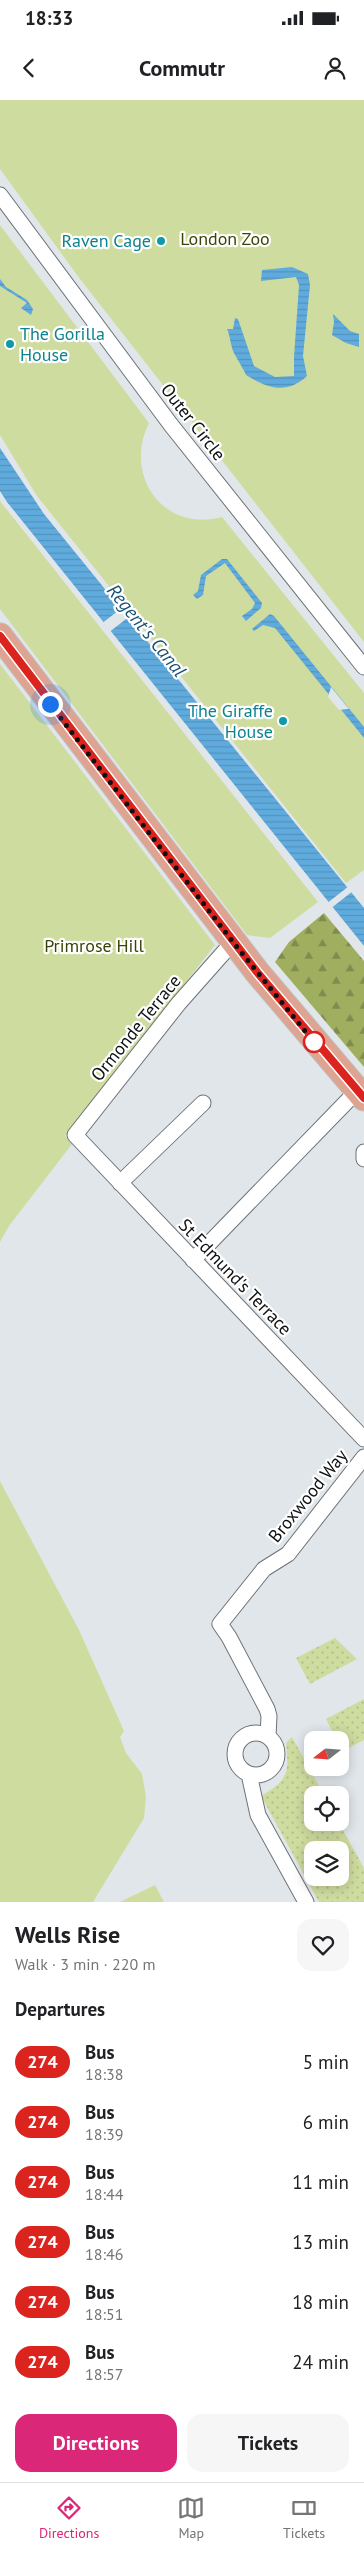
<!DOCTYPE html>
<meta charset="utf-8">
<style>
:root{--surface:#fff;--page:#f6f6f6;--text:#202124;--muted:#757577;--line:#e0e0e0;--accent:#db2777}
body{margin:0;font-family:"PT Sans",sans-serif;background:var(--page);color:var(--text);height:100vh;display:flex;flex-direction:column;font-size:19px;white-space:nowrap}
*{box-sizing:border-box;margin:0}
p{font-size:16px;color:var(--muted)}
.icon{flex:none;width:28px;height:28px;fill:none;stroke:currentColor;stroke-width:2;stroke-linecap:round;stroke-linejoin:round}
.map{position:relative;height:1802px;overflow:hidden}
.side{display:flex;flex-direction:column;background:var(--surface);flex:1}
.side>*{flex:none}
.badge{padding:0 10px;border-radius:16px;font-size:18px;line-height:32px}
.needle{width:32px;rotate:253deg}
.controls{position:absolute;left:304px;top:1631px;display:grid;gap:10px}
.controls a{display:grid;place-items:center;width:45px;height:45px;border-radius:10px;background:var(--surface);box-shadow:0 2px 12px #0003;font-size:25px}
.you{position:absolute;width:25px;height:25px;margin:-12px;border:4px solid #fff;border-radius:50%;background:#1a73e8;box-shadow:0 0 0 8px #1a73e833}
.map>.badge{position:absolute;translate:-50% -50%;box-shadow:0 0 0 2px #fff}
h2{padding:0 15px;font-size:19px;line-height:45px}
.round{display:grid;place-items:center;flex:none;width:52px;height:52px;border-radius:15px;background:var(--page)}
.head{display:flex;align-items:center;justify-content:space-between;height:85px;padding:0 15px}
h1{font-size:24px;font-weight:600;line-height:38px}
.cta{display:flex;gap:10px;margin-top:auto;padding:10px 15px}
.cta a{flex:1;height:58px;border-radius:15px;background:var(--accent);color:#fff;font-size:20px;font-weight:600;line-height:58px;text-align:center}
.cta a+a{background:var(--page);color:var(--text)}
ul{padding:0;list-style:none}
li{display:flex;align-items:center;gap:15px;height:60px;padding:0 15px}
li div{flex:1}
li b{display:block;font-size:19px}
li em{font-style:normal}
li .badge{min-width:55px;font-weight:700;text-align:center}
.status{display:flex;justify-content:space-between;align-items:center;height:35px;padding:0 25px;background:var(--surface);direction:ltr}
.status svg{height:14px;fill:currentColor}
header{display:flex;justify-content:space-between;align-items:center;height:65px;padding:0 15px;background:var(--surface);font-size:22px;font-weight:600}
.tabs{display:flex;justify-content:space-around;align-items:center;height:70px;border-top:1px solid var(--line);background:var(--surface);font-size:14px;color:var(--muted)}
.tabs a{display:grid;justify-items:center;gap:2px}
.tabs .current{color:var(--accent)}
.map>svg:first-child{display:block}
.grass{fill:url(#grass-dots);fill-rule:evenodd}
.forest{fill:url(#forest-firs)}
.green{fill:#cfdc9f}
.water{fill:url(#water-rules)}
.pier{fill:#e0e6ea}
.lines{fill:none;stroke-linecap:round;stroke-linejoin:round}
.street-casing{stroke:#6d7276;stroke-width:17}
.primary-casing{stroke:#c0c1c1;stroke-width:27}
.street{stroke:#fff;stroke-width:15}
.primary{stroke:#dfa391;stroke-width:25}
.line-casing{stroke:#fff;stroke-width:11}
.line{stroke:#dc241f;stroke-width:8}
.walk{stroke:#0e1011;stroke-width:5;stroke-dasharray:0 9}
.culture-dot{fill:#0f9aa8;stroke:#fff;stroke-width:2}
.stop-dot{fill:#fff;stroke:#dc241f;stroke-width:2.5}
.labels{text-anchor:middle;stroke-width:4.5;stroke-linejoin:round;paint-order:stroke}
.park-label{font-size:18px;fill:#3b4405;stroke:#fff}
.culture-label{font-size:18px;fill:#0d838f;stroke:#fff;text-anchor:end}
.street-label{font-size:18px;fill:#0e1011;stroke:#fff}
.water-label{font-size:19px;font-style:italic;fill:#1a5275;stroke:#fff}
</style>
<div class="status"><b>18:33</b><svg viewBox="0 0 49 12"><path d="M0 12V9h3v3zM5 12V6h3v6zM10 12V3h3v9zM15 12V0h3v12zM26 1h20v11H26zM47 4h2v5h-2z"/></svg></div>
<header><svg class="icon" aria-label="back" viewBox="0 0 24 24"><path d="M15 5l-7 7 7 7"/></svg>Commutr<svg class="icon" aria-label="person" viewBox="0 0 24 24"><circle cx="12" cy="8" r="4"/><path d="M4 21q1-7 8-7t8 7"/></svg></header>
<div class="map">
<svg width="364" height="1802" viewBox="0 0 364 1802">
<defs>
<pattern id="grass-dots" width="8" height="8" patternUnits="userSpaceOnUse" patternTransform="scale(1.25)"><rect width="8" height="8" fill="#cfdc9f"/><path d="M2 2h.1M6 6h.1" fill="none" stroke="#b1bc88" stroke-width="1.8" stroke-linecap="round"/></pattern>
<pattern id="forest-firs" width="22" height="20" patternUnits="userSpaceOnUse" patternTransform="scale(1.25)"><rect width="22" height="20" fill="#9fae5f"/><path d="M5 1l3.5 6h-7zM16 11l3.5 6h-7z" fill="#808c4d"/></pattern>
<pattern id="water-rules" width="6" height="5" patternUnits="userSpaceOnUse" patternTransform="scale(1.25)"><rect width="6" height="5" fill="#60abde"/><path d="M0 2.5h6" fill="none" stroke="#5292bd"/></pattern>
</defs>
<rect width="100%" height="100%" fill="#e0e6ea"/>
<path class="grass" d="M 335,1538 L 357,1559 L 310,1584 L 296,1558 Z
M 364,1599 L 364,1640 L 343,1651 L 340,1640 L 337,1640 L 326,1619 Z
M 292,1637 L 324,1695 L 312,1695 L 312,1722 L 339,1723 L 364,1768 L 364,1802 L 319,1802 L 261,1696 C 289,1679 289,1674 286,1643 ZM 312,1750 L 340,1750 L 340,1778 L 312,1778 Z"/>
<path class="forest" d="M 324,813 L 364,861 L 364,967 L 275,862 L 289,842 Z"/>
<path class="green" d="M 0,0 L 364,0 L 364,542 L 80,179 L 0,69 Z
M 0,125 L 149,323 C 123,375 163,433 222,417 L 364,593 L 364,770 L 346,783 L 37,396 L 0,335 Z
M 0,401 L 318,802 L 270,838 L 247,835 L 0,509 Z
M 0,564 L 215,845 L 65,1036 L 72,1044 L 9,1126 L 0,1142 Z
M 0,1381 L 79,1530 L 124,1631 L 120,1637 L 126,1653 L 142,1674 L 146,1697 L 144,1718 L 93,1802 L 0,1802 Z
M 155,1785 L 164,1802 L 120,1802 Z"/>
<path class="water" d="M 292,167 L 308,174 L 310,185 L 303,256 L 307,276 C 287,295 267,288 246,275 C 242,266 238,261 234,253 C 231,248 230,235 227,229 L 233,229 L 235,218 L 238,219 L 254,266 L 275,277 L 294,276 L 294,257 L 299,185 L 296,177 L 261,181 L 262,170 Z
M 0,179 L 6,187 L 27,200 L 33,209 L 31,215 L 21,208 L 27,203 L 0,186 Z
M 333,214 L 350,231 L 359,234 L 359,247 L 346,243 L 332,235 L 334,222 Z
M 0,348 L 44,414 L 364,808 L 364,846 L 7,402 L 0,391 Z
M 222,459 L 227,459 L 262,503 L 261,508 L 246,521 L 242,516 L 252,509 L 255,503 L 225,463 L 206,476 L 203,495 L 197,499 L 193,495 L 198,491 L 201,475 Z
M 270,514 L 274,516 L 364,627 L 364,638 L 275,528 L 263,525 L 254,531 L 252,529 Z"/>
<path class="pier" d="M 123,507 L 130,516 L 108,533 L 101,524 Z
M 331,587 L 349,609 L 339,610 L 328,597 Z
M 349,786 L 353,791 L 330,809 L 326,804 Z"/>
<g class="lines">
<g class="street-casing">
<path id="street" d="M 0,95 L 171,325 L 364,567
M 233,842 L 179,903 L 75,1035 L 364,1339
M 364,1052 L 364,1059
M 120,1083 L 203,1003
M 193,1160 L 357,991
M235 1654a21 21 0 1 1 42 0a21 21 0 1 1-42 0Z
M 268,1636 L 269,1616 L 267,1609 L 229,1537 L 220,1524 L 264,1469 L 288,1454 L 364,1357
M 249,1674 L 258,1715 L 306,1802"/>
</g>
<g class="primary-casing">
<path id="primary" d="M 0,536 L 257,872 L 364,998"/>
</g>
<use href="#street" class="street"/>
<use href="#primary" class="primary"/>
</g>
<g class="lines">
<g class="line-casing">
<path id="line" d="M 0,536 L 257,872 L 364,998"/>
</g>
<use href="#line" class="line"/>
<path class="walk" d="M 50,604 L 233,842 L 314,942"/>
</g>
<g class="culture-dot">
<circle cx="161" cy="141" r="5"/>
<circle cx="10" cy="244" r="5"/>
<circle cx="283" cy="621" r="5"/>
</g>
<circle class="stop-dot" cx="314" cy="942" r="10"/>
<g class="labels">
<g class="park-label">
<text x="225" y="145">London Zoo</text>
<text x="94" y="852">Primrose Hill</text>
</g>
<g class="culture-label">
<text x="151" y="147">Raven Cage</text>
<text x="20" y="240" text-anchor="start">The Gorilla<tspan x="20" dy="21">House</tspan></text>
<text x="273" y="617">The Giraffe<tspan x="273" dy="21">House</tspan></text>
</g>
<g class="street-label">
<text transform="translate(193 322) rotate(52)" y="6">Outer Circle</text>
<text transform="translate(136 928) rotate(-51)" y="6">Ormonde Terrace</text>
<text transform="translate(235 1177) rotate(46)" y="6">St Edmund's Terrace</text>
<text transform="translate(308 1396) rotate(-51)" y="6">Broxwood Way</text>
</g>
<g class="water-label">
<text transform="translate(147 530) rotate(51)" y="7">Regent's Canal</text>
</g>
</g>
</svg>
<div class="controls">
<a><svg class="needle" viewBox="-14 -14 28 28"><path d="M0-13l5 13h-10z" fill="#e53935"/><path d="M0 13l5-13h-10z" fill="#757577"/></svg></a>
<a><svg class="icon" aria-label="locate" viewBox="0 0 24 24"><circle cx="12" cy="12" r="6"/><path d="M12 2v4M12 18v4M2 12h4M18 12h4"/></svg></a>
<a><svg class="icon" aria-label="layers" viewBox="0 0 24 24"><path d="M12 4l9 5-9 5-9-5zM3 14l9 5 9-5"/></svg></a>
</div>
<div class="you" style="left:50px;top:604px"></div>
</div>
<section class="side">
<div class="head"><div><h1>Wells Rise</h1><p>Walk · 3 min · 220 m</p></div><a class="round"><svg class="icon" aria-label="heart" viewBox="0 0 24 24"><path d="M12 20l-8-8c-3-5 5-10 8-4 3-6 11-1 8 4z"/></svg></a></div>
<h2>Departures</h2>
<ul>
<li><span class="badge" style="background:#dc241f;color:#fff">274</span><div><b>Bus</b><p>18:38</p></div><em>5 min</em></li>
<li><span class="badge" style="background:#dc241f;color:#fff">274</span><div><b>Bus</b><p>18:39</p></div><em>6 min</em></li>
<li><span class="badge" style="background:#dc241f;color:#fff">274</span><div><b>Bus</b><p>18:44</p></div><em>11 min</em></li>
<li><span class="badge" style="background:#dc241f;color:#fff">274</span><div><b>Bus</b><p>18:46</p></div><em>13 min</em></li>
<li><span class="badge" style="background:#dc241f;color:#fff">274</span><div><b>Bus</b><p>18:51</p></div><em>18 min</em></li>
<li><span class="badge" style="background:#dc241f;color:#fff">274</span><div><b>Bus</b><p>18:57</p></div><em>24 min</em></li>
</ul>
<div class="cta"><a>Directions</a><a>Tickets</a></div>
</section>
<nav class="tabs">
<a class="current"><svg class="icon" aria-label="directions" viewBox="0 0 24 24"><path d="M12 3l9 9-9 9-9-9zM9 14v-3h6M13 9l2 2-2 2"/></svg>Directions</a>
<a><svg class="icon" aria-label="map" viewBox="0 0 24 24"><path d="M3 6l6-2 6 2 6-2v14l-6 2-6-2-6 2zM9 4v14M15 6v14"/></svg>Map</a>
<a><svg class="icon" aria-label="tickets" viewBox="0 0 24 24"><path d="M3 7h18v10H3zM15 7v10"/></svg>Tickets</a>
</nav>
